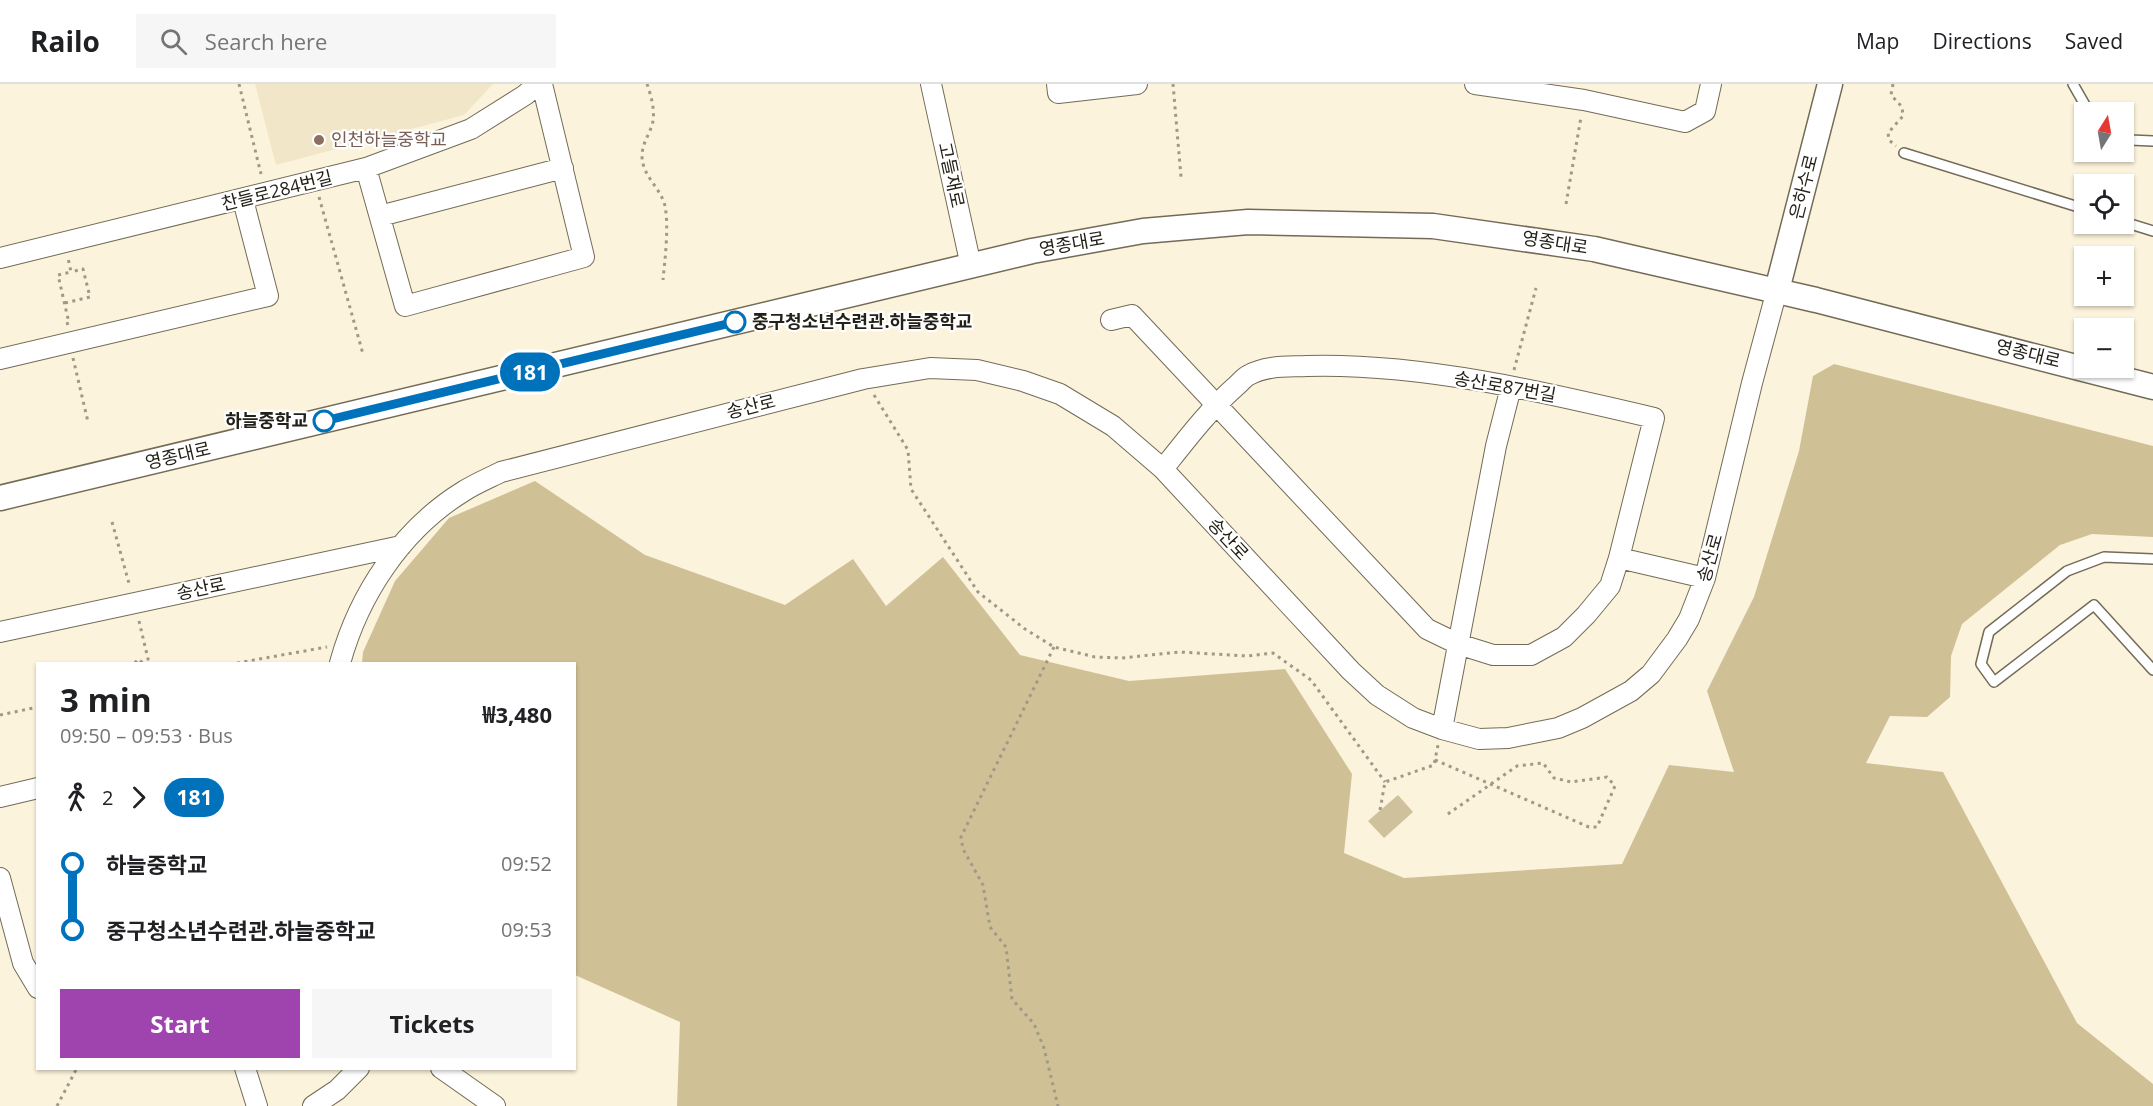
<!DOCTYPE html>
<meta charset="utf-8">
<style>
:root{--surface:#fff;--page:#f6f6f6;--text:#202124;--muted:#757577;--line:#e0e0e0;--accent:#9f44af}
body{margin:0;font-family:"Open Sans","Noto Sans KR",sans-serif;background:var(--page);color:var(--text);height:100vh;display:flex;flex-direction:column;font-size:22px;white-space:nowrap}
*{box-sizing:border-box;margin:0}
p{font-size:20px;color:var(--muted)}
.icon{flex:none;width:33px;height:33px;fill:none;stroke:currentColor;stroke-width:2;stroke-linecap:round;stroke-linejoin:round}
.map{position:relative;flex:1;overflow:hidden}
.drawer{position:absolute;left:36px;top:578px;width:540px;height:408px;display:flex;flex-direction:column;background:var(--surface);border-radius:0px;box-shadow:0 2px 4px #0004}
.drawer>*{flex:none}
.badge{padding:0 12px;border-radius:20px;font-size:21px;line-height:39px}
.needle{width:39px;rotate:11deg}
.fabs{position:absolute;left:2074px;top:18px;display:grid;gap:12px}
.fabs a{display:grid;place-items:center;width:60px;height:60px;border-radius:0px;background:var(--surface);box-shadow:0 2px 4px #0004;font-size:30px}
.map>.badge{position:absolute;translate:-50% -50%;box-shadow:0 0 0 3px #fff}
.legs{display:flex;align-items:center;gap:9px;height:66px;padding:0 24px;font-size:20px}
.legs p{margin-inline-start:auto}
.headline{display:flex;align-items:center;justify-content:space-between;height:102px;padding:0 24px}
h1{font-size:33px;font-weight:700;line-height:45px}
.primary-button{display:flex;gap:12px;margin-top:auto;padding:12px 24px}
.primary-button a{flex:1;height:69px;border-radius:0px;background:var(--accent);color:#fff;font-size:24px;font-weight:700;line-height:69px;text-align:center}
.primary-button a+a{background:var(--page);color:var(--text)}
ul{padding:0 24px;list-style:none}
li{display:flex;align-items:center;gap:21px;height:66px;font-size:22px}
li i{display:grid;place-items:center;width:9px;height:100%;margin:0 8px;background:currentColor}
li i::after{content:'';width:15px;height:15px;margin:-8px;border:4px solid;border-radius:50%;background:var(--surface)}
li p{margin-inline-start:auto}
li:first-child i{background:linear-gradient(#0000 50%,currentColor 0)}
li:last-child i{background:linear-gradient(currentColor 50%,#0000 0)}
header{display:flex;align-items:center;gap:36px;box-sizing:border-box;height:84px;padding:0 30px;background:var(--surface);border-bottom:2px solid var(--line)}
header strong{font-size:28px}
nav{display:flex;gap:33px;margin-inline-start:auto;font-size:21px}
.search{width:420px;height:54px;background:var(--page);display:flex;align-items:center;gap:15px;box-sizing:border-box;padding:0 21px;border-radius:0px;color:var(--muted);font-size:22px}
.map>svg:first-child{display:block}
.built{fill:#f2e6c8}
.green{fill:#cfc19c}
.forest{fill:#d0c096}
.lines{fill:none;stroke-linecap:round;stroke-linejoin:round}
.service-casing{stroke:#736b57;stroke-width:12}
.minor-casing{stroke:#736b57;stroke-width:22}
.tertiary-casing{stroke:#736b57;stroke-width:27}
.path{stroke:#a09988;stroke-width:3;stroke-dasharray:3 4.5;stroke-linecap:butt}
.service{stroke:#fff;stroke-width:9}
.minor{stroke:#fff;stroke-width:20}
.tertiary{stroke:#fff;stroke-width:24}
.line-1-casing{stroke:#fff;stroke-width:14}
.line-1{stroke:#0072bc;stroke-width:9}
.education-dot{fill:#8d6e63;stroke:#fff;stroke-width:2}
.stop-1-dot{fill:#fff;stroke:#0072bc;stroke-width:3}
.labels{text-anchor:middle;stroke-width:4.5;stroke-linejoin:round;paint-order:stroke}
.education-label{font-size:18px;fill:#785e54;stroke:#fff;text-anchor:start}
.street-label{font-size:18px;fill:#242118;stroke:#fff}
.stop-label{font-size:18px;font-weight:bold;fill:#242118;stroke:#fff;text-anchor:start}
</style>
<header>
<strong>Railo</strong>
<div class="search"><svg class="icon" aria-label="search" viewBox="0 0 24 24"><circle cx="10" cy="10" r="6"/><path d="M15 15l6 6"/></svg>Search here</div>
<nav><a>Map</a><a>Directions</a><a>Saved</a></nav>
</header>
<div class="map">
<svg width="2153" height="1022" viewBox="0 0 2153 1022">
<rect width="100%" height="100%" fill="#fcf3dc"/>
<path class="built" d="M 255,0 L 493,0 L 464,31 L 276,81 Z"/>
<path class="green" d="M 1398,711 L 1413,728 L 1384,754 L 1368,737 Z"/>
<path class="forest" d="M 1834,280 L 2153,362 L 2153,453 L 2092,450 L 2060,461 L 1962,540 L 1951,572 L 1950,613 L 1927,633 L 1890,632 L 1866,679 L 1943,688 L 2077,939 L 2153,1000 L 2153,1022 L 677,1022 L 680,938 L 575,891 L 574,579 L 362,579 L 363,568 L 395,497 L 449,434 L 535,397 L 645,471 L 785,521 L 853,475 L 886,522 L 943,473 L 1020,571 L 1129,597 L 1285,585 L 1352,690 L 1344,769 L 1404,794 L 1622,780 L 1669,681 L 1734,688 L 1707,607 L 1754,513 L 1799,367 L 1813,292 Z"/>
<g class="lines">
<g class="service-casing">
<path id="service" d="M 2073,0 L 2089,28
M 2124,53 L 2130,56 L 2153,57
M 1904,69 L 2085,125
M 2124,138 L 2153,147
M 2153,475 L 2104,473 L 2067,487 L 1989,548 L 1981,580 L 1994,598 L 2094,521 L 2153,586"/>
</g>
<g class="minor-casing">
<path id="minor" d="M 931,0 L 971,182
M 1057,0 L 1058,9 L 1137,0
M 1475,0 L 1584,16 L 1685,38 L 1705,27 L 1711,0
M 366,84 L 405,222 L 584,173 L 542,0
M 380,132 L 563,84
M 0,174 L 366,84 L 471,45 L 525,11 L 538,0
M 1111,236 L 1132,231 L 1427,545 L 1458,560 L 1493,571 L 1531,571 L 1564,553 L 1586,531 L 1610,502 L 1619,474
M 0,275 L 268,212 L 243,116
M 1163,385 C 1186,356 1208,327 1235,303 C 1240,299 1244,293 1249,291 C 1267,281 1288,283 1307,282 C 1421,279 1544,308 1654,334 L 1619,474 L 1705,494
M 0,548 L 401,462
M 340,579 C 359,510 402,445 464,407 C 475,400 489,394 501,388 L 863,295 L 930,284 L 977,286 L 1023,297 L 1060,310 L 1113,342 L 1163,385 L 1351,587 L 1377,611 L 1413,634 L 1442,645 L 1479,655 L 1508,654 L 1558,644 L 1582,634 L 1631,607 L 1651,590 L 1677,555 L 1689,535 L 1705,494 L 1752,299 L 1777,206
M 1442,645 L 1496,362 L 1511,303
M 0,713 L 38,704
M 0,794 L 23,879 L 38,904
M 245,984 L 257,1022
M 441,984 L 495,1022
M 313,1022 L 337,1006 L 359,984"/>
</g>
<g class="tertiary-casing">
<path id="tertiary" d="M 1777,206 L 1830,0
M 0,414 L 1032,167 L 1143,147 L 1248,138 L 1433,142 L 1594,165 L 1816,216 L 2153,303"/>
</g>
<path class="path" d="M 239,0 L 261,90
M 647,0 C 651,11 656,29 652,41 C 649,51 642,60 642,72 C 642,92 661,104 665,122 C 669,143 665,175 663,196
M 1173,0 L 1181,93
M 1893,0 L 1891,11 L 1902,23 L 1903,32 L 1888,49 L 1889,56 L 1896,62
M 319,113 L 363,270
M 1566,120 L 1581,33
M 65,219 L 90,213 L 83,185 L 71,188
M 66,240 L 69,239 L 58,191 L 71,188 L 68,174
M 73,274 L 88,338
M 1514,286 L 1536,204
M 874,311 L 908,366 L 911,405 L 978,508 L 1025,545 L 1054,563 L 1095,573 L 1122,574 L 1179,568 L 1248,572 L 1273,569 L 1311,596 L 1385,698
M 112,438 L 130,503
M 139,537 L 149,579
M 1054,563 L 961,753 L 963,765 L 983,801 L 990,843 L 1006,863 L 1012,915 L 1034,940 L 1044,964 L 1058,1022
M 135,579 L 138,575 L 143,579
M 237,579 L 327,563
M 0,631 L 38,623
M 1435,676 L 1589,743 L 1597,743 L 1615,702 L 1607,693 L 1571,698 L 1554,694 L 1543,679 L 1517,682 L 1445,732
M 1380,726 L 1385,698 L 1434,681 L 1438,661
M 57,1022 L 77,984"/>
<use href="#service" class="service"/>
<use href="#minor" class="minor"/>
<use href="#tertiary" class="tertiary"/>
</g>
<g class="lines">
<g class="line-1-casing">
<path id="line-1" d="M 324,337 L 735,238"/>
</g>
<use href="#line-1" class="line-1"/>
</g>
<circle class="education-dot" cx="319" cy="56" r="6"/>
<g class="stop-1-dot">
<circle cx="735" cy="238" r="10"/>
<circle cx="324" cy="337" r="10"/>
</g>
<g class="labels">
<g class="education-label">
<text x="331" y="62">인천하늘중학교</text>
</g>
<g class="street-label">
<text transform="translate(951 91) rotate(78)" y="6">고들재로</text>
<text transform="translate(1804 103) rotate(-76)" y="6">은하수로</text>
<text transform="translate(277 107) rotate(-14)" y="6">찬들로284번길</text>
<text transform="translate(1555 159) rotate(9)" y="6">영종대로</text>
<text transform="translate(1072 160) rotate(-10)" y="6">영종대로</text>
<text transform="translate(2028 270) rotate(14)" y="6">영종대로</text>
<text transform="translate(1505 303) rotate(10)" y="6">송산로87번길</text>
<text transform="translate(751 323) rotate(-14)" y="6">송산로</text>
<text transform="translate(178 372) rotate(-13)" y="6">영종대로</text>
<text transform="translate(1228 455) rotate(47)" y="6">송산로</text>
<text transform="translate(1710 474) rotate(-74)" y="6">송산로</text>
<text transform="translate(201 505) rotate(-12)" y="6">송산로</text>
</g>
<g class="stop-label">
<text x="752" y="244">중구청소년수련관.하늘중학교</text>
<text x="308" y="343" text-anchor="end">하늘중학교</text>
</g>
</g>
</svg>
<div class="fabs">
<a><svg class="needle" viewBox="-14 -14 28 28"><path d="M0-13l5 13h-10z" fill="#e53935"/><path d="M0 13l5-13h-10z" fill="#757577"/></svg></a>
<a><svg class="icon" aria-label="locate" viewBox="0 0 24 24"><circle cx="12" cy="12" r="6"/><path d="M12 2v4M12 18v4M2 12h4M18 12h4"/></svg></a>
<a>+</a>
<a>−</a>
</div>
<b class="badge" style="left:530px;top:288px;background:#0072bc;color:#fff">181</b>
<section class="drawer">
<div class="headline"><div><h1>3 min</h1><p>09:50 – 09:53 · Bus</p></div><b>₩3,480</b></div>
<div class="legs"><svg class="icon" aria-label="walk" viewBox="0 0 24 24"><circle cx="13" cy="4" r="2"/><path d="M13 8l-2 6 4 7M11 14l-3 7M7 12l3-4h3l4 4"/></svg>2<svg class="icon" aria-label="forward" viewBox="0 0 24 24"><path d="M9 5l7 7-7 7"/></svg><b class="badge" style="background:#0072bc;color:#fff">181</b></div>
<ul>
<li><i style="color:#0072bc"></i><b>하늘중학교</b><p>09:52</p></li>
<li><i style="color:#0072bc"></i><b>중구청소년수련관.하늘중학교</b><p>09:53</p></li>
</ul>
<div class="primary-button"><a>Start</a><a>Tickets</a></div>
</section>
</div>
